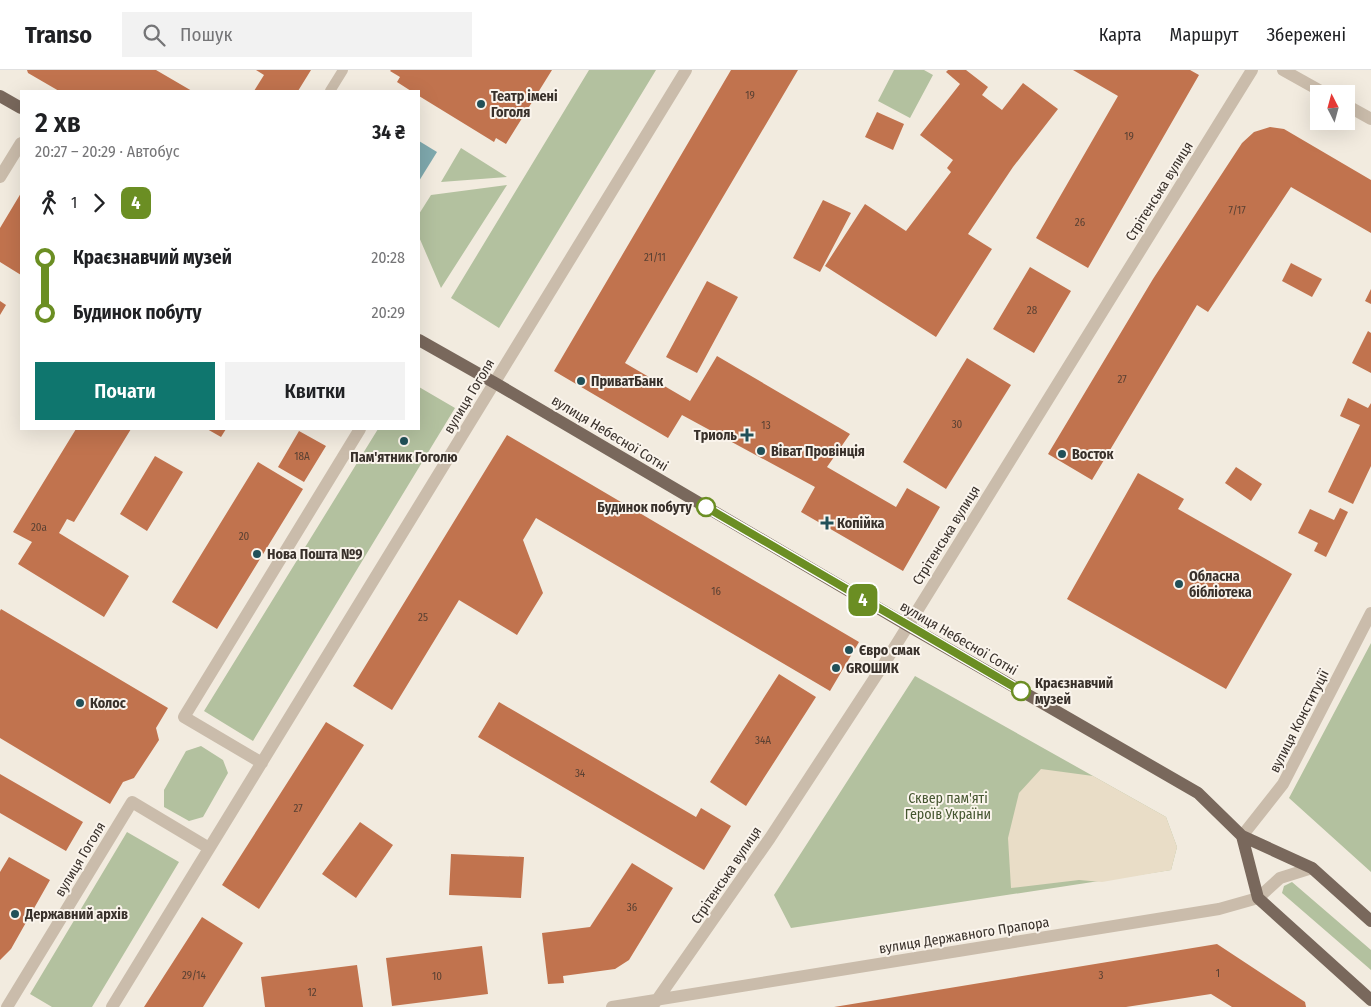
<!DOCTYPE html>
<html lang="uk">
<meta charset="utf-8">
<style>
:root{--surface:#fff;--page:#f2f2f2;--text:#202124;--muted:#757577;--line:#e0e0e0;--accent:#0f766e}
body{margin:0;font-family:"Fira Sans Condensed",sans-serif;background:var(--page);color:var(--text);height:100vh;display:flex;flex-direction:column;font-size:19px;white-space:nowrap}
*{box-sizing:border-box;margin:0}
p{font-size:16px;color:var(--muted)}
.icon{flex:none;width:28px;height:28px;fill:none;stroke:currentColor;stroke-width:2;stroke-linecap:round;stroke-linejoin:round}
.map{position:relative;flex:1;overflow:hidden}
.sheet{position:absolute;left:20px;top:20px;width:400px;height:340px;display:flex;flex-direction:column;background:var(--surface);border-radius:0px;box-shadow:0 5px 20px #0002}
.sheet>*{flex:none}
.badge{padding:0 10px;border-radius:8px;font-size:18px;line-height:32px}
.needle{width:32px;rotate:354deg}
.buttons{position:absolute;left:1310px;top:15px;display:grid;gap:10px}
.buttons a{display:grid;place-items:center;width:45px;height:45px;border-radius:0px;background:var(--surface);box-shadow:0 5px 20px #0002;font-size:25px}
.map>.badge{position:absolute;translate:-50% -50%;box-shadow:0 0 0 2px #fff}
.legs{display:flex;align-items:center;gap:8px;height:55px;padding:0 15px;font-size:16px}
.legs p{margin-inline-start:auto}
.summary{display:flex;align-items:center;justify-content:space-between;height:85px;padding:0 15px}
h1{font-size:28px;font-weight:600;line-height:38px}
.action{display:flex;gap:10px;margin-top:auto;padding:10px 15px}
.action a{flex:1;height:58px;border-radius:0px;background:var(--accent);color:#fff;font-size:20px;font-weight:600;line-height:58px;text-align:center}
.action a+a{background:var(--page);color:var(--text)}
ul{padding:0 15px;list-style:none}
li{display:flex;align-items:center;gap:18px;height:55px;font-size:19px}
li i{display:grid;place-items:center;width:8px;height:100%;margin:0 6px;background:currentColor}
li i::after{content:'';width:12px;height:12px;margin:-6px;border:4px solid;border-radius:50%;background:var(--surface)}
li p{margin-inline-start:auto}
li:first-child i{background:linear-gradient(#0000 50%,currentColor 0)}
li:last-child i{background:linear-gradient(currentColor 50%,#0000 0)}
header{display:flex;align-items:center;gap:30px;box-sizing:border-box;height:70px;padding:0 25px;background:var(--surface);border-bottom:1px solid var(--line)}
header strong{font-size:24px}
nav{display:flex;gap:28px;margin-inline-start:auto;font-size:18px}
.search{width:350px;height:45px;background:var(--page);display:flex;align-items:center;gap:12px;box-sizing:border-box;padding:0 18px;border-radius:0px;color:var(--muted);font-size:19px}
.map>svg:first-child{display:block}
.green{fill:#b3c19f}
.plaza{fill:#e9ddc7}
.water{fill:#7fa9ae}
.building{fill:#c1734e}
.lines{fill:none;stroke-linecap:round;stroke-linejoin:round}
.service{stroke:#cabcab;stroke-width:10}
.minor{stroke:#cabcab;stroke-width:12}
.primary{stroke:#79685c;stroke-width:12}
.line-1-casing{stroke:#fff;stroke-width:11}
.line-1{stroke:#6b8e23;stroke-width:8}
.poi-dot{fill:#215058;stroke:#faf4ec;stroke-width:2}
.stop-1-dot{fill:#fff;stroke:#6b8e23;stroke-width:2.5}
.labels{text-anchor:middle;stroke-width:4;stroke-linejoin:round;paint-order:stroke}
.number-label{font-size:11px;fill:#5a4133}
.poi-label{font-size:14px;font-weight:bold;fill:#38302a;stroke:#faf4ec;text-anchor:start}
.street-label{font-size:14px;fill:#38302a;stroke:#faf4ec}
.stop-label{font-size:14px;font-weight:bold;fill:#38302a;stroke:#faf4ec;text-anchor:end}
.park-label{font-size:14px;fill:#44552f;stroke:#faf4ec}
</style>
<header>
<strong>Transo</strong>
<div class="search"><svg class="icon" aria-label="search" viewBox="0 0 24 24"><circle cx="10" cy="10" r="6"/><path d="M15 15l6 6"/></svg>Пошук</div>
<nav><a>Карта</a><a>Маршрут</a><a>Збережені</a></nav>
</header>
<div class="map">
<svg width="1371" height="937" viewBox="0 0 1371 937">
<rect width="100%" height="100%" fill="#f2ebdf"/>
<path class="green" d="M 589,0 L 656,0 L 499,258 L 451,228 Z
M 894,0 L 924,0 L 933,5 L 910,48 L 878,31 Z
M 461,78 L 507,107 L 441,112 Z
M 507,115 L 441,218 L 419,167 L 419,144 L 431,125 Z
M 419,317 L 455,338 L 253,671 L 204,641 L 378,359 L 419,359 Z
M 1371,573 L 1371,802 L 1289,728 Z
M 915,606 L 1166,747 L 1177,777 L 1171,800 L 791,858 L 774,825 Z
M 201,676 L 223,690 L 228,703 L 203,747 L 189,751 L 164,737 L 164,720 L 186,681 Z
M 127,762 L 179,792 L 92,937 L 52,937 L 30,924 Z
M 1292,812 L 1371,880 L 1371,900 L 1282,823 L 1284,816 Z"/>
<path class="plaza" d="M 1041,699 L 1093,706 L 1166,747 L 1177,777 L 1171,800 L 1102,812 L 1079,810 L 1011,818 L 1008,768 L 1019,723 Z"/>
<path class="water" d="M 419,71 L 437,82 L 419,111 Z"/>
<path class="building" d="M 27,0 L 156,0 L 192,21 L 59,21 L 28,3 Z
M 256,0 L 311,0 L 298,21 L 254,21 L 264,5 Z
M 391,0 L 552,0 L 506,74 L 496,68 L 494,72 L 419,26 L 419,21 L 411,21 L 397,12 L 400,7 L 390,1 Z
M 731,0 L 798,0 L 625,293 L 690,331 L 717,286 L 850,364 L 827,397 L 896,437 L 907,418 L 940,437 L 903,501 L 801,442 L 815,417 L 682,345 L 668,368 L 554,301 Z
M 948,0 L 966,0 L 988,17 L 982,25 L 1002,40 L 1023,13 L 1058,39 L 1013,97 L 968,164 L 992,179 L 936,267 L 825,196 L 865,134 L 906,161 L 951,102 L 947,98 L 953,90 L 920,65 L 960,14 L 946,2 Z
M 1073,0 L 1190,0 L 1199,5 L 1088,198 L 1036,168 L 1118,26 Z
M 877,42 L 904,54 L 893,80 L 865,67 Z
M 1270,57 L 1284,59 L 1371,110 L 1371,163 L 1291,117 L 1208,242 L 1197,235 L 1092,410 L 1048,384 L 1153,209 L 1242,73 L 1254,62 Z
M 21,123 L 21,205 L 0,192 L 0,158 Z
M 823,130 L 851,143 L 820,202 L 793,188 Z
M 1291,193 L 1322,209 L 1312,227 L 1282,211 Z
M 1030,197 L 1071,221 L 1034,283 L 993,259 Z
M 707,211 L 738,227 L 697,303 L 666,287 Z
M 1371,219 L 1371,234 L 1365,231 Z
M 0,231 L 6,235 L 0,245 Z
M 1368,261 L 1371,263 L 1371,303 L 1352,293 Z
M 967,288 L 1011,315 L 946,419 L 903,392 Z
M 1348,328 L 1368,338 L 1371,333 L 1371,396 L 1353,434 L 1328,422 L 1360,355 L 1340,346 Z
M 76,359 L 131,359 L 74,452 L 67,449 L 59,463 L 129,506 L 104,547 L 18,494 L 32,472 L 13,462 Z
M 207,359 L 226,359 L 221,367 Z
M 299,361 L 326,376 L 304,412 L 278,397 Z
M 507,365 L 859,572 L 830,621 L 536,448 L 523,470 L 543,523 L 517,565 L 459,530 L 392,640 L 353,616 Z
M 155,386 L 183,402 L 147,461 L 120,444 Z
M 258,392 L 303,419 L 217,559 L 172,532 Z
M 1236,397 L 1262,414 L 1251,431 L 1225,413 Z
M 1138,403 L 1184,429 L 1178,439 L 1292,504 L 1226,619 L 1067,529 Z
M 1340,438 L 1348,442 L 1326,487 L 1314,481 L 1318,473 L 1298,463 L 1310,439 L 1334,450 Z
M 1,539 L 168,638 L 156,658 L 159,670 L 134,708 L 123,712 L 110,734 L 0,668 L 0,541 Z
M 779,604 L 816,627 L 746,736 L 710,712 Z
M 499,632 L 696,747 L 701,738 L 731,756 L 704,800 L 478,667 Z
M 326,652 L 364,675 L 259,839 L 222,815 Z
M 0,704 L 83,752 L 66,781 L 0,743 Z
M 360,752 L 393,775 L 356,828 L 322,804 Z
M 451,784 L 524,787 L 521,828 L 449,825 Z
M 9,787 L 50,810 L 11,879 L 0,890 L 0,802 Z
M 632,793 L 673,818 L 629,890 L 615,899 L 563,906 L 564,913 L 548,914 L 542,863 L 590,857 Z
M 202,847 L 243,873 L 203,937 L 144,937 Z
M 1217,874 L 1305,932 L 1306,937 L 1232,937 L 1211,924 L 1126,937 L 834,937 Z
M 482,876 L 488,924 L 392,936 L 386,888 Z
M 357,895 L 363,937 L 265,937 L 261,907 Z"/>
<g class="lines">
<path class="service" d="M 330,21 L 343,0"/>
<path class="minor" d="M 1283,0 L 1326,24
M 1346,35 L 1371,49
M 0,107 L 21,73
M 262,693 L 184,647 L 360,359
M 1242,766 L 1283,714 L 1371,543
M 7,937 L 132,732 L 209,778
M 112,937 L 686,0
M 612,937 L 1219,839 L 1258,828 L 1280,808 L 1312,798
M 652,937 L 770,768 L 891,583 L 1252,0"/>
<path class="primary" d="M 0,26 L 21,38
M 419,270 L 495,313 L 907,555 L 1198,723 L 1242,766 L 1312,798 L 1371,851
M 1242,766 L 1258,828 L 1371,930"/>
</g>
<g class="lines">
<g class="line-1-casing">
<path id="line-1" d="M 706,437 L 1021,621"/>
</g>
<use href="#line-1" class="line-1"/>
</g>
<g class="poi-dot">
<circle cx="481" cy="34" r="5"/>
<circle cx="581" cy="311" r="5"/>
<path d="M744.5 357.5h5v5h5v5h-5v5h-5v-5h-5v-5h5z"/>
<circle cx="404" cy="371" r="5"/>
<circle cx="761" cy="381" r="5"/>
<circle cx="1062" cy="384" r="5"/>
<path d="M824.5 445.5h5v5h5v5h-5v5h-5v-5h-5v-5h5z"/>
<circle cx="257" cy="484" r="5"/>
<circle cx="1179" cy="514" r="5"/>
<circle cx="849" cy="580" r="5"/>
<circle cx="836" cy="598" r="5"/>
<circle cx="80" cy="633" r="5"/>
<circle cx="15" cy="844" r="5"/>
</g>
<g class="stop-1-dot">
<circle cx="706" cy="437" r="9"/>
<circle cx="1021" cy="621" r="9"/>
</g>
<g class="labels">
<g class="number-label">
<text x="750" y="29">19</text>
<text x="1129" y="70">19</text>
<text x="1237" y="144">7/17</text>
<text x="1080" y="156">26</text>
<text x="655" y="191">21/11</text>
<text x="1032" y="244">28</text>
<text x="1122" y="313">27</text>
<text x="957" y="358">30</text>
<text x="766" y="359">13</text>
<text x="302" y="390">18А</text>
<text x="39" y="461">20а</text>
<text x="244" y="470">20</text>
<text x="716" y="525">16</text>
<text x="423" y="551">25</text>
<text x="763" y="674">34А</text>
<text x="580" y="707">34</text>
<text x="298" y="742">27</text>
<text x="632" y="841">36</text>
<text x="1218" y="907">1</text>
<text x="194" y="909">29/14</text>
<text x="1101" y="909">3</text>
<text x="437" y="910">10</text>
<text x="312" y="926">12</text>
</g>
<g class="poi-label">
<text x="491" y="31">Театр імені<tspan x="491" dy="16">Гоголя</tspan></text>
<text x="591" y="316">ПриватБанк</text>
<text x="737" y="370" text-anchor="end">Триоль</text>
<text x="771" y="386">Віват Провінція</text>
<text x="1072" y="389">Восток</text>
<text x="404" y="392" text-anchor="middle">Пам'ятник Гоголю</text>
<text x="837" y="458">Копійка</text>
<text x="267" y="489">Нова Пошта №9</text>
<text x="1189" y="511">Обласна<tspan x="1189" dy="16">бібліотека</tspan></text>
<text x="859" y="585">Євро смак</text>
<text x="846" y="603">GROШИК</text>
<text x="90" y="638">Колос</text>
<text x="25" y="849">Державний архів</text>
</g>
<g class="street-label">
<text transform="translate(1159 121) rotate(-58)" y="5">Стрітенська вулиця</text>
<text transform="translate(469 326) rotate(-59)" y="5">вулиця Гоголя</text>
<text transform="translate(610 363) rotate(31)" y="5">вулиця Небесної Сотні</text>
<text transform="translate(946 465) rotate(-58)" y="5">Стрітенська вулиця</text>
<text transform="translate(959 568) rotate(30)" y="5">вулиця Небесної Сотні</text>
<text transform="translate(1299 651) rotate(-63)" y="5">вулиця Конституції</text>
<text transform="translate(80 789) rotate(-59)" y="5">вулиця Гоголя</text>
<text transform="translate(726 805) rotate(-56)" y="5">Стрітенська вулиця</text>
<text transform="translate(964 865) rotate(-9)" y="5">вулиця Державного Прапора</text>
</g>
<g class="stop-label">
<text x="692" y="442">Будинок побуту</text>
<text x="1035" y="618" text-anchor="start">Краєзнавчий<tspan x="1035" dy="16">музей</tspan></text>
</g>
<g class="park-label">
<text x="948" y="733">Сквер пам'яті<tspan x="948" dy="16">Героїв України</tspan></text>
</g>
</g>
</svg>
<div class="buttons">
<a><svg class="needle" viewBox="-14 -14 28 28"><path d="M0-13l5 13h-10z" fill="#e53935"/><path d="M0 13l5-13h-10z" fill="#757577"/></svg></a>
</div>
<b class="badge" style="left:863px;top:530px;background:#6b8e23;color:#fff">4</b>
<section class="sheet">
<div class="summary"><div><h1>2 хв</h1><p>20:27 – 20:29 · Автобус</p></div><b>34 ₴</b></div>
<div class="legs"><svg class="icon" aria-label="walk" viewBox="0 0 24 24"><circle cx="13" cy="4" r="2"/><path d="M13 8l-2 6 4 7M11 14l-3 7M7 12l3-4h3l4 4"/></svg>1<svg class="icon" aria-label="forward" viewBox="0 0 24 24"><path d="M9 5l7 7-7 7"/></svg><b class="badge" style="background:#6b8e23;color:#fff">4</b></div>
<ul>
<li><i style="color:#6b8e23"></i><b>Краєзнавчий музей</b><p>20:28</p></li>
<li><i style="color:#6b8e23"></i><b>Будинок побуту</b><p>20:29</p></li>
</ul>
<div class="action"><a>Почати</a><a>Квитки</a></div>
</section>
</div>
